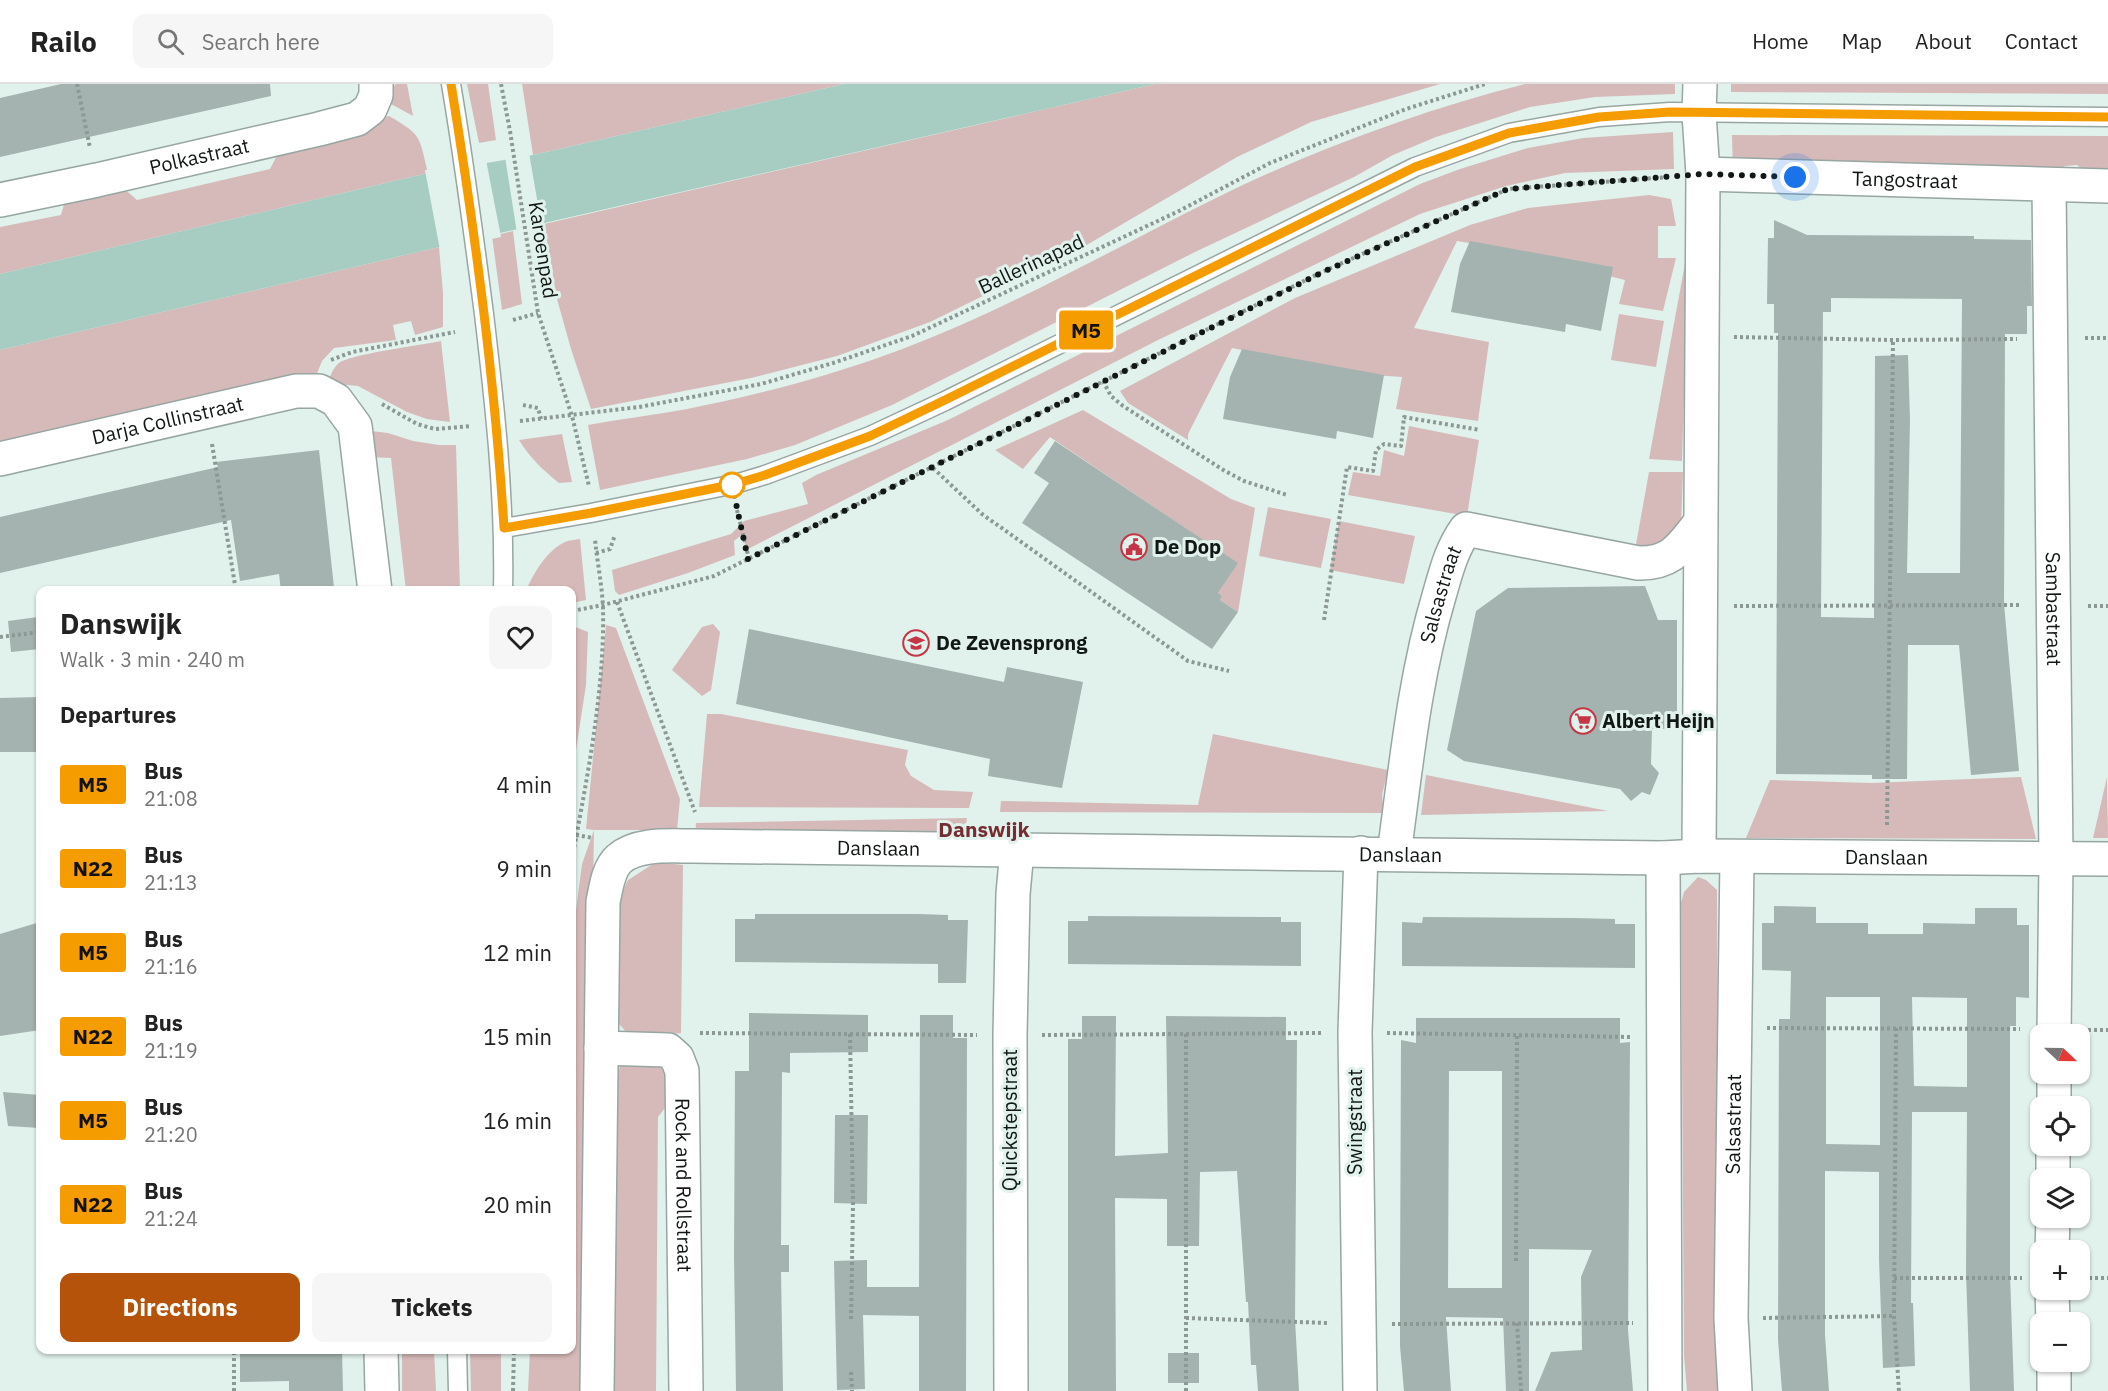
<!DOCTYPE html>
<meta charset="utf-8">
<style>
:root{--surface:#fff;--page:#f6f6f6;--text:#222;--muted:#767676;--line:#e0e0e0;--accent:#b45309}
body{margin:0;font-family:"IBM Plex Sans",sans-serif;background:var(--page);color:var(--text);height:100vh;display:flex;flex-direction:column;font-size:22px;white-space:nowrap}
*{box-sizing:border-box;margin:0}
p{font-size:20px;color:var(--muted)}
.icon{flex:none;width:33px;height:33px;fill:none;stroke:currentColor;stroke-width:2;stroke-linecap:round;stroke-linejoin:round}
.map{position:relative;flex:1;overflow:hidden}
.side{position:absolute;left:36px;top:502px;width:540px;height:768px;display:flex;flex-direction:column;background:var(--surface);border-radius:12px;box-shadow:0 2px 4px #0004}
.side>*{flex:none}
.badge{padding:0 12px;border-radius:4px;font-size:21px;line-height:39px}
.needle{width:39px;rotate:112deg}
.controls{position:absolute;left:2030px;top:940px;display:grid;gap:12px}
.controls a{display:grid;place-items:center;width:60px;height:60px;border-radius:12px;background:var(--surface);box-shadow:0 2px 4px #0004;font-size:30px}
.you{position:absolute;width:30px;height:30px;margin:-15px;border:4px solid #fff;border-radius:50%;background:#1a73e8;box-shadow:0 0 0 9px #1a73e833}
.map>.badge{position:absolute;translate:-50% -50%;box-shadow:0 0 0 3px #fff}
h2{padding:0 24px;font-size:22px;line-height:54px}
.round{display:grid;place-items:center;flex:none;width:63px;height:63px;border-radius:12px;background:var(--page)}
.summary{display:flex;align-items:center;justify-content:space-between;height:102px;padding:0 24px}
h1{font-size:28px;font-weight:800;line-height:45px}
.primary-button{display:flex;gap:12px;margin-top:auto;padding:12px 24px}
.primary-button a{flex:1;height:69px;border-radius:12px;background:var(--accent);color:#fff;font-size:24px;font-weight:800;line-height:69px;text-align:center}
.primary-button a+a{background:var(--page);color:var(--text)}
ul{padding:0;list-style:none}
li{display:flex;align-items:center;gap:18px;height:84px;padding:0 24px}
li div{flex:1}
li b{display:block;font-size:22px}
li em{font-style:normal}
li .badge{min-width:66px;font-weight:700;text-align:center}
header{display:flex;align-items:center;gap:36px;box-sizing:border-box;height:84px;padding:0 30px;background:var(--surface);border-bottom:2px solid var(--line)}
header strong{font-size:28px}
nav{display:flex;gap:33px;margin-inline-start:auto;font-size:21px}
.search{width:420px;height:54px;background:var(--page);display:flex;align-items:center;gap:15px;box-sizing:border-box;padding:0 21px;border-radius:12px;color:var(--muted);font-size:22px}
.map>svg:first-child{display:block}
.green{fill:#d6bab9}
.water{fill:#a7cdc3}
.pier{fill:#e1f1ec}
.building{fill:#a4b3af;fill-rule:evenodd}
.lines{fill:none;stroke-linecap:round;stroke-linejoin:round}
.lane-casing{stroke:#97a6a2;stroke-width:21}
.street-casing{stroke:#97a6a2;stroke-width:36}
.path{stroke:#8c9894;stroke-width:4;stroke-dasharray:3 3;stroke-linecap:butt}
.lane{stroke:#fff;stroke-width:18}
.street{stroke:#fff;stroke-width:33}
.line-casing{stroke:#fff;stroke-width:14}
.line{stroke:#f59c00;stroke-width:9}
.walk{stroke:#111715;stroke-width:6;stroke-dasharray:0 10.8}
.stop-dot{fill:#fff;stroke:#f59c00;stroke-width:3}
.labels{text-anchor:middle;stroke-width:6;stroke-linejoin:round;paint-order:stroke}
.street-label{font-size:20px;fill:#111715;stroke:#e1f1ec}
.poi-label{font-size:20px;font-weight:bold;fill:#111715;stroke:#e1f1ec;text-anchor:start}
.neighbourhood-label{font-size:21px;font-weight:bold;fill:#742d31;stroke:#e1f1ec}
</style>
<header>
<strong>Railo</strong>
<div class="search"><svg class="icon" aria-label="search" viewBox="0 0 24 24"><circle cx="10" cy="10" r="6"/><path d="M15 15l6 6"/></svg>Search here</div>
<nav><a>Home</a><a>Map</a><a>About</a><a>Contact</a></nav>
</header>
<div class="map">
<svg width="2108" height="1307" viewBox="0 0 2108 1307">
<rect width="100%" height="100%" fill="#e1f1ec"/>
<path class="green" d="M 396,0 L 407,0 L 413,32 L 389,19 L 389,7 Z
M 467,0 L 488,0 L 496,56 L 479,59 Z
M 522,0 L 844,0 L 533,71 Z
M 1155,0 L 1440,0 L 1311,38 L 1237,73 L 1085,162 L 930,238 L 837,272 L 751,294 L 591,325 L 571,265 L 557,215 L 544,140 Z
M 1525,0 L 1675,0 L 1675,10 L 1595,13 L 1530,23 L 1436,53 L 1393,71 L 1354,93 L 1195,168 L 892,321 L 795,361 L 747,375 L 600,406 L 588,341 C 621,335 654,331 687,325 C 759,311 837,290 905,264 C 1012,223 1111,166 1214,115 C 1311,67 1419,27 1525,0 Z
M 1731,0 L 2108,0 L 2108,10 L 1731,8 Z
M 389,32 C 422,51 419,52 428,89 L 0,190 L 0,143 L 61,131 L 65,117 L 122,103 L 137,116 L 270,85 L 284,58 Z
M 1673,48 L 1674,85 L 1565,89 L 1506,102 L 1420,130 L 1158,256 L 746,466 L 743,450 L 734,457 L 735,471 L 688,489 L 619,511 L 615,507 L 612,486 L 731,450 L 744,437 L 808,420 L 802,399 L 816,391 L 948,336 L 1420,100 L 1460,85 L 1528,64 L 1583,54 Z
M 1732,51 L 2108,52 L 2108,92 L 2084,87 L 2077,81 L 2065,82 L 2051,90 L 1733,90 Z
M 1649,111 L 1671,115 L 1676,142 L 1658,142 L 1658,174 L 1676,174 L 1663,227 L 1619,220 L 1625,196 L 1605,191 L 1606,182 L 1457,157 L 1414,244 L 1489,258 L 1478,337 L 1396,325 L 1402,293 L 1373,291 L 1232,264 L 1188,350 L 1188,356 L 1128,319 L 1120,307 L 1295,214 L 1470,141 L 1528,124 Z
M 513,147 L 522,220 L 502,226 L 492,152 Z
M 1689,158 L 1682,377 L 1649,375 Z
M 439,163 L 443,209 L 443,243 L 415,251 L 411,237 L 393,241 L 396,256 L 334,264 L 322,277 L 316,292 L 0,360 L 0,266 Z
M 1619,230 L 1664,237 L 1656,283 L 1611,276 Z
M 441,257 L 450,338 L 427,335 L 407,328 L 358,302 L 328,299 C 330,292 333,284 339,279 C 351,270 423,261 441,257 Z
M 1083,326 L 1231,415 L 1255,424 L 1238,528 L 1220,516 L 1222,512 L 1218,509 L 1237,479 L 1050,353 L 1023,385 L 995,366 Z
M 1409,342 L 1479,356 L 1467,432 L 1348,411 L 1353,388 L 1380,392 L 1384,366 L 1404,372 Z
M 363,346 L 388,349 L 413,357 L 439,361 L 456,361 L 460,507 L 406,507 L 391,374 L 367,373 Z
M 562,350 L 572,398 L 559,399 C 543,386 530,374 519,356 Z
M 1649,388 L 1683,388 L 1681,441 L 1673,462 L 1635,466 Z
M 1268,423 L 1331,435 L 1321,484 L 1259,472 Z
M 1339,437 L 1415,452 L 1404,500 L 1330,486 Z
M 580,455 L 586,516 L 572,519 L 572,507 L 526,507 C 533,490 547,466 565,458 C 569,456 575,456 580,455 Z
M 713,540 L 720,548 L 711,606 L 702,612 L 672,586 L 702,543 Z
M 606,541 L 616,544 L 680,715 L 677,746 L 594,746 L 584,1307 L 528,1307 L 530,1266 L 572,1266 L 572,857 L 582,780 L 594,746 L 586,745 Z
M 573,542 L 588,548 L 586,601 L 572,692 L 572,543 Z
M 707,630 L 721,630 L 908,666 L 905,681 L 911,692 L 934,706 L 973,708 L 969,724 L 699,723 Z
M 1213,650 L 1388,686 L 1382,711 L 1384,729 L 1000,728 L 1001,717 L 1198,721 Z
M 1426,691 L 1608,727 L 1421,731 Z
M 2021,693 L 2036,755 L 1746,754 L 1770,696 L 1871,699 Z
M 2107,693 L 2108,754 L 2093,754 Z
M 967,734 L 965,747 L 695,752 L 696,739 Z
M 656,778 L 683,781 L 681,949 C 656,951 627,962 616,933 L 619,814 L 628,796 Z
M 1698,793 L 1706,796 L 1717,806 L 1719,1270 L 1722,1307 L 1687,1307 L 1684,1271 L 1681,819 L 1684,808 Z
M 631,976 L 660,980 L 667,994 L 668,1020 L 658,1033 L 656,1307 L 611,1307 L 618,991 L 620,981 Z
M 402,1266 L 434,1266 L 436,1307 L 402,1307 Z
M 470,1266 L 501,1266 L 501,1307 L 471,1307 Z"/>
<path class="water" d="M 844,0 L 1155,0 L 439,163 L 0,266 L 0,190 L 428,89 L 533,71 Z"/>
<path class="pier" d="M 529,69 L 542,144 L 517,149 L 505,73 Z
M 486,76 L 501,153 L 440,166 L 425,86 Z"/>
<path class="building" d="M 61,0 L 270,0 L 271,12 L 0,73 L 0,14 Z
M 1774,136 L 1807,151 L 1974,152 L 1974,155 L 2031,156 L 2032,222 L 2027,222 L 2027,250 L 2005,250 L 2004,520 L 2019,687 L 1971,691 L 1959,561 L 1908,561 L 1907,695 L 1872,695 L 1872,691 L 1776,690 L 1778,249 L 1774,249 L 1774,220 L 1767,220 L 1768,154 L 1774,154 ZM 1831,214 L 1962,215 L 1960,489 L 1907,489 L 1910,336 L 1908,271 L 1875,272 L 1874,534 L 1821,533 L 1823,228 L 1831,228 Z
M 1470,157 L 1613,183 L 1601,247 L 1566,240 L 1565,248 L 1451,228 L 1460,180 Z
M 1242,265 L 1384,291 L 1373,354 L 1337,347 L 1336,355 L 1223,335 L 1230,293 Z
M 1055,357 L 1238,479 L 1218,509 L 1222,512 L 1220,516 L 1238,528 L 1212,565 L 1022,439 L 1049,399 L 1034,389 Z
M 319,366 L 334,503 L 307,507 L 281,507 L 279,490 L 240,497 L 231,436 L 0,489 L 0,433 L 218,383 L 216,378 Z
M 1645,502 L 1658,536 L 1677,536 L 1677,645 L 1652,645 L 1651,680 L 1659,689 L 1650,711 L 1642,708 L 1631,717 L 1620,705 L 1464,677 L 1447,666 L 1476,527 L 1508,504 Z
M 38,533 L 40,565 L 11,568 L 8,537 Z
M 749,545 L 1004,598 L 1007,583 L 1083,598 L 1062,704 L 988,692 L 990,675 L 736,620 Z
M 40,613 L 40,668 L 0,668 L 0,614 Z
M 1774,822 L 1816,823 L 1816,839 L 1868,839 L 1868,850 L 1923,850 L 1923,839 L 1975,840 L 1975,824 L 2017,824 L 2017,841 L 2029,841 L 2029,914 L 2016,913 L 2016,942 L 2010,942 L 2010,1190 L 2014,1307 L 1970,1307 L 1966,1188 L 1967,1028 L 1912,1028 L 1911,1219 L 1913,1219 L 1915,1282 L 1883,1284 L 1879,1175 L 1879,1088 L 1825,1087 L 1825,1251 L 1829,1307 L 1782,1307 L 1778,1256 L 1779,935 L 1790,935 L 1791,887 L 1762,886 L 1762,839 L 1774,839 ZM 1826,913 L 1880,913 L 1880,1061 L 1826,1060 ZM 1912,913 L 1967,914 L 1967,1003 L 1914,1002 Z
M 755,830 L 918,830 L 948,831 L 948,836 L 968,836 L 966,899 L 938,899 L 938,880 L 735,878 L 735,835 L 755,835 Z
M 1088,832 L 1266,833 L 1281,833 L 1281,838 L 1301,838 L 1301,882 L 1068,880 L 1068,837 L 1088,837 Z
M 1423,833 L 1575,834 L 1615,835 L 1615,840 L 1635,840 L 1635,884 L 1402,882 L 1402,838 L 1422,839 Z
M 40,838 L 40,946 L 0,952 L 0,850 Z
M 749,929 L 868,931 L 868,968 L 790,969 L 790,989 L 782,988 L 781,1161 L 789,1161 L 789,1188 L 781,1188 L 783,1307 L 736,1307 L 734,1172 L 735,987 L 749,987 Z
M 920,931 L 953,931 L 953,954 L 967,954 L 966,1307 L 919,1307 L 919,1232 L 863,1231 L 865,1305 L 837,1306 L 834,1177 L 867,1176 L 867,1203 L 919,1203 Z
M 1082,932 L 1116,932 L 1115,1072 L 1168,1069 L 1166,932 L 1286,933 L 1286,956 L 1297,956 L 1295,1236 L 1299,1307 L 1258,1307 L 1256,1281 L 1251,1281 L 1248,1218 L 1246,1218 L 1237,1087 L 1200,1088 L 1199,1162 L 1167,1162 L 1167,1115 L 1115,1114 L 1116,1307 L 1068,1307 L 1068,955 L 1082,955 Z
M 1416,934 L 1620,934 L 1620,959 L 1630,958 L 1628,1246 L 1633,1307 L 1535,1307 L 1551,1268 L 1582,1266 L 1581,1193 L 1592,1166 L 1529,1165 L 1529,1307 L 1506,1307 L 1503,1234 L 1446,1233 L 1451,1307 L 1404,1307 L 1400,1262 L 1400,1204 L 1401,956 L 1416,959 ZM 1449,987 L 1502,987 L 1502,1204 L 1448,1204 Z
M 3,1008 L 40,1011 L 40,1044 L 8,1042 Z
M 835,1031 L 868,1031 L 867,1120 L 834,1119 Z
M 240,1266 L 342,1266 L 343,1307 L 289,1307 L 289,1297 L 240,1298 Z
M 1168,1269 L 1199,1269 L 1199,1299 L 1168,1299 Z"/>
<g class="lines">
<g class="lane-casing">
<path id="lane" d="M 451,0 C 464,76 474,153 484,230 C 495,323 505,413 503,507
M 504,444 L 591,429 L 735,400 L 765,391 L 870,352 L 945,317 L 1415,83 L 1509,49 L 1599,33 L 1670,28 L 2108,33
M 457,1266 L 458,1307"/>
</g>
<g class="street-casing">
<g id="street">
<path id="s1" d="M 1703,90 L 2108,102"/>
<path id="s2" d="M 2049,101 L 2056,775 L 2054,951"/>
<path id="s3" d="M 0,116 L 97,96 L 319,45 L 357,35 L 370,25 L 376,11 L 376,0"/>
<path id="s4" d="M 0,375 L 296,307 L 319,307 L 336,316 L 355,342 L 375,507"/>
<path id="s5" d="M 1394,770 C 1406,683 1414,596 1439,512 C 1446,488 1451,466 1466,445 L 1638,479 C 1672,480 1681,463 1700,439"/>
<path d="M 1699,772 L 1703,90 L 1699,30 L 1700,0"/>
<path d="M 1663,774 L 1665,1307"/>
<path id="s6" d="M 601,964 L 668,966 L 677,974 L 682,987 L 686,1307"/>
<path d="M 2054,1023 L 2054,990"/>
<path d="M 2053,1095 L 2053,1062"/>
<path d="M 2052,1167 L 2053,1134"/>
<path d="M 2052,1206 L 2053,1239"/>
<path d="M 381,1266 L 382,1307"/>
<path d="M 2054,1278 L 2054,1307"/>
<path id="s7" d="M 597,1307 L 603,818 C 606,804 608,785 619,775 C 637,759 670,762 692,762 L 1663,774 L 1699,772 L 2108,775"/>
<path d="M 1011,1307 L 1010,951 L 1013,810 L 1017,766"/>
<path d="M 1360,1307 L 1355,948 L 1361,769"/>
<path id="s8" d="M 1735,1307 L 1731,1234 L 1737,773"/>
</g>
</g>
<path class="path" d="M 77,0 L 90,64
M 501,0 L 510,47 L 538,229 L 572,332 L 589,402
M 513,236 L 538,229
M 1734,253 L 1893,256 L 2017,255
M 2085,254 L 2108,254
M 331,276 L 352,268 L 455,248
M 1103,297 L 1111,312 L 1123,322 L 1225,387 L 1244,397 L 1287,411
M 382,320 L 417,340 L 435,345 L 471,342
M 523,321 L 538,324 L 541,335
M 520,337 L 639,323 L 761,300 L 833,279 L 912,252 L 1179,127 L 1270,79 L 1406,25 L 1485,0
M 212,360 L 236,507
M 933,384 L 982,430 L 1188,577 L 1229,587
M 737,426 L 749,475
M 596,469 L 610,465 L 615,451
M 617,518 L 695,728
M 1734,522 L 2020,521
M 2088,522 L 2108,522
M 572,527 L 603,521 L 714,492 L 1322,188 L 1508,105 L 1669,93
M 1324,536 L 1347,383 L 1373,387 L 1376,366 L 1384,360 L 1401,362 L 1404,333 L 1480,346
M 0,553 L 40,548
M 1887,741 L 1893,256
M 576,751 L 593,754
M 572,775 C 587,695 605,605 603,523 C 602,501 597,477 595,455
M 1767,944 L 2020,945
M 1896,944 L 1894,1232 L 1899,1307
M 2088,946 L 2108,946
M 700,949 L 977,951
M 1387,949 L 1631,953
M 850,950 L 853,1120 L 851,1238
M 1186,950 L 1186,1307
M 1042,951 L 1322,949
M 1516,1177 L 1517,951
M 1894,1194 L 2022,1194
M 2083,1194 L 2108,1194
M 1186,1234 L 1327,1239
M 1763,1234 L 1894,1232
M 1517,1239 L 1521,1307
M 1392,1240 L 1633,1239
M 851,1288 L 852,1307
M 234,1307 L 234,1266
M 513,1307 L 514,1266"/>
<use href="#lane" class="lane"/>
<use href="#street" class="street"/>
</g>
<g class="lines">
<g class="line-casing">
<path id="line" d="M 451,0 C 475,147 495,296 504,444 L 591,429 L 735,400 L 765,391 L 870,352 L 945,316 L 1415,83 L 1509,49 L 1599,33 L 1670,28 L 2108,33"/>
</g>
<use href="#line" class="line"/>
<path class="walk" d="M 732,401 L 748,475 L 1323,188 L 1508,105 L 1703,90 L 1795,93"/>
</g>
<defs>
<g id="civic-ring" transform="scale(1.35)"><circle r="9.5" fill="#e1f1ec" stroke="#c63545" stroke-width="1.5"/><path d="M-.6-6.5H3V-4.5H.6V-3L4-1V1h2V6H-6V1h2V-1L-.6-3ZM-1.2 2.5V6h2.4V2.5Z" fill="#c63545"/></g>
<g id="school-ring" transform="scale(1.35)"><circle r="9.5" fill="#e1f1ec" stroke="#c63545" stroke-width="1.5"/><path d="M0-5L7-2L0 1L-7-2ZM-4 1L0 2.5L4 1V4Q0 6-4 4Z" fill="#c63545"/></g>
<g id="supermarket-ring" transform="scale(1.35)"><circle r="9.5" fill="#e1f1ec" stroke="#c63545" stroke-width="1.5"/><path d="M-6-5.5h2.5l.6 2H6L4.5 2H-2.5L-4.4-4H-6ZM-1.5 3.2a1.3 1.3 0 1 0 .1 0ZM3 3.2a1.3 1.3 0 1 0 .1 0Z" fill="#c63545"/></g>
</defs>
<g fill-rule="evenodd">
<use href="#civic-ring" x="1134" y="463"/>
<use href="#school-ring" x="916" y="559"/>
<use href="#supermarket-ring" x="1583" y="637"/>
</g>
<circle class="stop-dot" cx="732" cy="401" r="12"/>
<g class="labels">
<g class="street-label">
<text dy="7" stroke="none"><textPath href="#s3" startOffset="204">Polkastraat</textPath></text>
<text dy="7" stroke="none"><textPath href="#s1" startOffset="202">Tangostraat</textPath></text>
<text transform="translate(543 166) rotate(81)" y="7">Karoenpad</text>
<text transform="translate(1031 180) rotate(-25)" y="7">Ballerinapad</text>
<text dy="7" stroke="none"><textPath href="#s4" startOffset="172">Darja Collinstraat</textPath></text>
<text dy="7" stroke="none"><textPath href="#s5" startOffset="264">Salsastraat</textPath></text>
<text dy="7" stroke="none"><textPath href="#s2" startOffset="424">Sambastraat</textPath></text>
<text dy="7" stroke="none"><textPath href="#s7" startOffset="798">Danslaan</textPath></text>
<text dy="7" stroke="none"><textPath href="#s7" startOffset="1320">Danslaan</textPath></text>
<text dy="7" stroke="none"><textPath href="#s7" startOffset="1806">Danslaan</textPath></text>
<text transform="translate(1010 1036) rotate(-90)" y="7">Quickstepstraat</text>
<text transform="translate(1355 1038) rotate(-90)" y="7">Swingstraat</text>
<text dy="7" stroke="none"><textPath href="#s8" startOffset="267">Salsastraat</textPath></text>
<text dy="7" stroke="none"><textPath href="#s6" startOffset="207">Rock and Rollstraat</textPath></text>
</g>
<g class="poi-label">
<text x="1154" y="470">De Dop</text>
<text x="936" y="566">De Zevensprong</text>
<text x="1602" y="644">Albert Heijn</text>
</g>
<g class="neighbourhood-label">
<text x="984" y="753">Danswijk</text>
</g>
</g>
</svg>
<div class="controls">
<a><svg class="needle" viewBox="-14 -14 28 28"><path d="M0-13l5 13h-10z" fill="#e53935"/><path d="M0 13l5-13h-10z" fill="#767676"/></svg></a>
<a><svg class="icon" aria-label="locate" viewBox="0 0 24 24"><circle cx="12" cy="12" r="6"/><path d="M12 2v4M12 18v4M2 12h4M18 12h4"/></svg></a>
<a><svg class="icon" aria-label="layers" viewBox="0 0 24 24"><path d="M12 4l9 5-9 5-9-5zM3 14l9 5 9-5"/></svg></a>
<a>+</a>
<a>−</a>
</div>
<div class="you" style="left:1795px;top:93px"></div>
<b class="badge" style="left:1086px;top:246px;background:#f59c00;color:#111">M5</b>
<section class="side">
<div class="summary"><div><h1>Danswijk</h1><p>Walk · 3 min · 240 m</p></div><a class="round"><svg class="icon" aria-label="heart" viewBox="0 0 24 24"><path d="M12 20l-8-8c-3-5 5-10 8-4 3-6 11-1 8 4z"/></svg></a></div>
<h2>Departures</h2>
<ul>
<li><span class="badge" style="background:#f59c00;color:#111">M5</span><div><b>Bus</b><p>21:08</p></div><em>4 min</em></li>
<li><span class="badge" style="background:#f59c00;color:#111">N22</span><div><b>Bus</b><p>21:13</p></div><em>9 min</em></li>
<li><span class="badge" style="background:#f59c00;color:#111">M5</span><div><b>Bus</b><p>21:16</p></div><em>12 min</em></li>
<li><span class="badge" style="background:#f59c00;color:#111">N22</span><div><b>Bus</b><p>21:19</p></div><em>15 min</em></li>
<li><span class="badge" style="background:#f59c00;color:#111">M5</span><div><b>Bus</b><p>21:20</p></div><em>16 min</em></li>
<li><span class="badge" style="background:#f59c00;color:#111">N22</span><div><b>Bus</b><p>21:24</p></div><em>20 min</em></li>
</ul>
<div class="primary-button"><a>Directions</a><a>Tickets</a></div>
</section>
</div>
